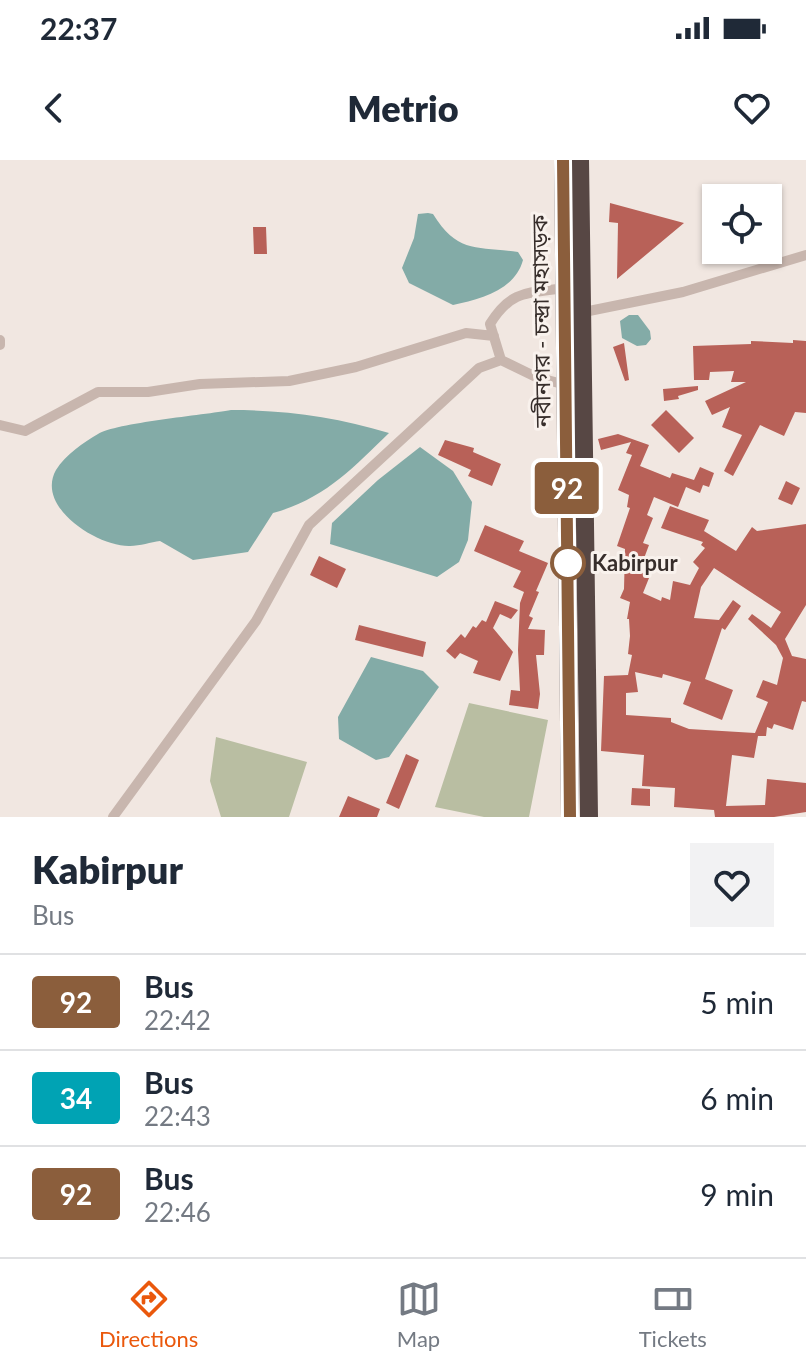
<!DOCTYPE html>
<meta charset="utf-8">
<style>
:root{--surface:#fff;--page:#f2f2f3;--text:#1f2937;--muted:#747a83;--line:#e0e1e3;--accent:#ea580c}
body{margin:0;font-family:Lato,"Noto Sans Bengali",sans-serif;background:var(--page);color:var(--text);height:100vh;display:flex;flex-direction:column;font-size:30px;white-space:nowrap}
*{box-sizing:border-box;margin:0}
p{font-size:26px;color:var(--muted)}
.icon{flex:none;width:44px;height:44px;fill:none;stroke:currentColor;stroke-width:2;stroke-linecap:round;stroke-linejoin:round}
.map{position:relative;height:657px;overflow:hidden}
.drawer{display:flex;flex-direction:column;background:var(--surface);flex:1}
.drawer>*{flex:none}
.badge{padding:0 16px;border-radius:6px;font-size:28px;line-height:52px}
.fabs{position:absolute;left:702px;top:24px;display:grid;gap:16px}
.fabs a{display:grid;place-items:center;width:80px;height:80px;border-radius:0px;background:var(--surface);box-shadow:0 2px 6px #0004;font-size:40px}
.map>.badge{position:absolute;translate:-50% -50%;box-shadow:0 0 0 4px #fff}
.round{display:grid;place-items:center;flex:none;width:84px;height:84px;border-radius:0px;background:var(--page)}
.summary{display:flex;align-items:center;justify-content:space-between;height:136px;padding:0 32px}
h1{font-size:38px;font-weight:800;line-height:60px}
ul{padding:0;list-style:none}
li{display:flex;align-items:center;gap:24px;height:96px;padding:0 32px;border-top:2px solid var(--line)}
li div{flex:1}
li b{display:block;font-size:30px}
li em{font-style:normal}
li .badge{min-width:88px;font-weight:700;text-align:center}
.status{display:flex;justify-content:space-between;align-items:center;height:56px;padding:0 40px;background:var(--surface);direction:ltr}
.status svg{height:22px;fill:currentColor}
header{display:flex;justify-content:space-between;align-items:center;height:104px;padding:0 32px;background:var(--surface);font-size:36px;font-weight:800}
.dock{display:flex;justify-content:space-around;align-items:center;height:112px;border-top:2px solid var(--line);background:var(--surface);font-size:22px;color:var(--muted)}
.dock a{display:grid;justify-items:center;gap:4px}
.dock .current{color:var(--accent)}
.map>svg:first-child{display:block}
.green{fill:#b9bea2}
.water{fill:#83aba7}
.building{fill:#b86158;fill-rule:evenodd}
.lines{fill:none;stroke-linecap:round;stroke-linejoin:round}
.street{stroke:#c8b6ae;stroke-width:10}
.highway{stroke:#574744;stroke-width:18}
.line-casing{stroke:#fff;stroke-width:18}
.line{stroke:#8b5e3c;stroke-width:12}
.stop-dot{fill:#fff;stroke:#8b5e3c;stroke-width:4}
.labels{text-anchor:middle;stroke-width:6;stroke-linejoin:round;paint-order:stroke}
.street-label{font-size:22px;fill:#372e2b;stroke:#f9f2ed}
.stop-label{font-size:22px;font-weight:bold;fill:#372e2b;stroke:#f9f2ed;text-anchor:start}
</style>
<div class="status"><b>22:37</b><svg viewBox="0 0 49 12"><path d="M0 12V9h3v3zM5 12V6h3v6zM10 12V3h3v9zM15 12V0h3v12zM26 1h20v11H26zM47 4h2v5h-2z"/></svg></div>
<header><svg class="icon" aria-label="back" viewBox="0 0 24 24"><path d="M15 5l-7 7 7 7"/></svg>Metrio<svg class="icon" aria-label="heart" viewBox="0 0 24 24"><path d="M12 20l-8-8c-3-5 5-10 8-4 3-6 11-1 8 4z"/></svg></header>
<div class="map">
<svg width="806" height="657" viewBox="0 0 806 657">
<rect width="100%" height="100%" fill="#f1e7e1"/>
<path class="green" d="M 469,543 L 548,560 L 529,657 L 484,657 L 435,647 Z
M 216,577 L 307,602 L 289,657 L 221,657 L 210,621 Z"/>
<path class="water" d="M 428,53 L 433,54 C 458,94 476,86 518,92 L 523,100 C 515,130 481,139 453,145 L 409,123 L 402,108 L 414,78 L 418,54 Z
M 629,155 L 638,155 L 650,171 L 651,179 L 646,185 L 637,186 L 622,178 L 620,161 Z
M 231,250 C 286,250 336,257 389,273 C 352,309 324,339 273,353 L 248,392 L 193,400 L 160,381 C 151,382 140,386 130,386 C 98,387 35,347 56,310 C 65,295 84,282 98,274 C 115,263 204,255 231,250 Z
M 420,287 L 453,311 L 472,342 L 468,380 L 459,402 L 437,417 L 330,384 L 332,363 L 378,320 Z
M 371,497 L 423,511 L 439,527 L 389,597 L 376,600 L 339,579 L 338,557 Z"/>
<path class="building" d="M 610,43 L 684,63 L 617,119 L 618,63 L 609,62 Z
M 253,67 L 266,67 L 267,94 L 254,94 Z
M 793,180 L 806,181 L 806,253 L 795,252 L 784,276 L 760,265 L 733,316 L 724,311 L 742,275 L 722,267 L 730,247 L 712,255 L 705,241 L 746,222 L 731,222 L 734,211 L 710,212 L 709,220 L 694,220 L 693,186 L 751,184 L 751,181 L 793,183 Z
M 624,183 L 629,220 L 625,221 L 613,187 Z
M 698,226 L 698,230 L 678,236 L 679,239 L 664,241 L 663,229 Z
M 666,250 L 694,278 L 679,293 L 651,265 Z
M 618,274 L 649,285 L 640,306 L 670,318 L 672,313 L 694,320 L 700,307 L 714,313 L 709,327 L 703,325 L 700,333 L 686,327 L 678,347 L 654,337 L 647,355 L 653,358 L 643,383 L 649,385 L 643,401 L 652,401 L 651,413 L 643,433 L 661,441 L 662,437 L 670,440 L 673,421 L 690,425 L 699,408 L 693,402 L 705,388 L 701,385 L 703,382 L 661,368 L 670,346 L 709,360 L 704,371 L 736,391 L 752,367 L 757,371 L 806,364 L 806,445 L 785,479 L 792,496 L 806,499 L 806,542 L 802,541 L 793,570 L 774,564 L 772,569 L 767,567 L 766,576 L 758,576 L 754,598 L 732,595 L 726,646 L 765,645 L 767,619 L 806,623 L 806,652 L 774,657 L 715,657 L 714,650 L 674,647 L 675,628 L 642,626 L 644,595 L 601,591 L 604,516 L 628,515 L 632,495 L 628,494 L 630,476 L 629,459 L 627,459 L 630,442 L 620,438 L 624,429 L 625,389 L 617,386 L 630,348 L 627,347 L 629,335 L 618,330 L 632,295 L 626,293 L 631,282 L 601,290 L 598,279 ZM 714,408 L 781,452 L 771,468 L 752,454 L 748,459 L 776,485 L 783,498 L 777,525 L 763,520 L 756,537 L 768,542 L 755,573 L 689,569 L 671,562 L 671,558 L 626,555 L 626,533 L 638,532 L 635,512 L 662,518 L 663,514 L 691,522 L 683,544 L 722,560 L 733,530 L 705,519 L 722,468 L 725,470 L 741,446 L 733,440 L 719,460 L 694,458 L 701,427 Z
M 445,280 L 474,288 L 473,292 L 501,304 L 492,326 L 468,316 L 471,310 L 438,295 Z
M 786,321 L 800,328 L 792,345 L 778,339 Z
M 485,365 L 524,381 L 519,391 L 548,403 L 536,431 L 539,432 L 529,456 L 533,458 L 528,469 L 545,470 L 544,495 L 536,495 L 540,534 L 538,549 L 509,545 L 511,530 L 520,531 L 518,490 L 520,443 L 524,432 L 513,427 L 521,411 L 474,391 Z
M 319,396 L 346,409 L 337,428 L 310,415 Z
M 495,441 L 518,450 L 511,459 L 500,454 L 493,468 L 513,492 L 500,521 L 473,513 L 478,501 L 460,493 L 455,499 L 446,491 L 461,474 L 465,478 L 473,466 L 476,468 L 482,460 L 486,462 Z
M 359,465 L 426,482 L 423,497 L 355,480 Z
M 406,594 L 419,600 L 399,649 L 386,643 Z
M 632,628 L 650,629 L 650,646 L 631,645 Z
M 348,636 L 380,649 L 377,657 L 339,657 Z"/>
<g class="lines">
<path class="street" d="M 584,152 L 683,132 L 806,95
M 0,180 L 0,185
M 501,200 L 490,164 C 511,130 527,133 565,128
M 0,265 L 25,271 L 98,232 L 148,232 L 200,224 L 289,221 L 356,207 L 466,173 L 494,176
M 113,657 L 256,461 L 309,365 L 479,208 L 501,200 L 536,217 L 566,225"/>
<path class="highway" d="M 563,0 L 570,657
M 580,0 L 589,657"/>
</g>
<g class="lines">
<g class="line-casing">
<path id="line" d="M 563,0 L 570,657"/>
</g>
<use href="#line" class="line"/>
</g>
<circle class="stop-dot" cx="568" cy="403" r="16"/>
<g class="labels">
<g class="street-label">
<text transform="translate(541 161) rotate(-91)" y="8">নবীনগর - চন্দ্রা মহাসড়ক</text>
</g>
<g class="stop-label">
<text x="592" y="411">Kabirpur</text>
</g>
</g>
</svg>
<div class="fabs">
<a><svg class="icon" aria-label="locate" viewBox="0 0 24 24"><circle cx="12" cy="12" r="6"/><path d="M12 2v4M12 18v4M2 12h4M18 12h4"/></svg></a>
</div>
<b class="badge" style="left:567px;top:328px;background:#8b5e3c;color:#fff">92</b>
</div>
<section class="drawer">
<div class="summary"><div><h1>Kabirpur</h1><p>Bus</p></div><a class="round"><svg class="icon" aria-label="heart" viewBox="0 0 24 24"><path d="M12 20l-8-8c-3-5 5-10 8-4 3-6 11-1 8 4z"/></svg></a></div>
<ul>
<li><span class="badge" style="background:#8b5e3c;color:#fff">92</span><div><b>Bus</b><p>22:42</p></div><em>5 min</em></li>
<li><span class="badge" style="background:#00a3b4;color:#fff">34</span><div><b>Bus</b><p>22:43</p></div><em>6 min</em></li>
<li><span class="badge" style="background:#8b5e3c;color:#fff">92</span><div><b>Bus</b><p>22:46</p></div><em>9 min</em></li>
</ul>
</section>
<nav class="dock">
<a class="current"><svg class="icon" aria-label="directions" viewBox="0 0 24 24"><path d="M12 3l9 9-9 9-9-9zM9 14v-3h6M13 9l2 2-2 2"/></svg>Directions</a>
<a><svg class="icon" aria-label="map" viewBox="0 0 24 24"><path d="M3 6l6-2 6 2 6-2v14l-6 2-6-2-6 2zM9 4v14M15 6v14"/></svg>Map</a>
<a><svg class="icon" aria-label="tickets" viewBox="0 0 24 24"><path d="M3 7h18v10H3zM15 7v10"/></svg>Tickets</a>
</nav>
